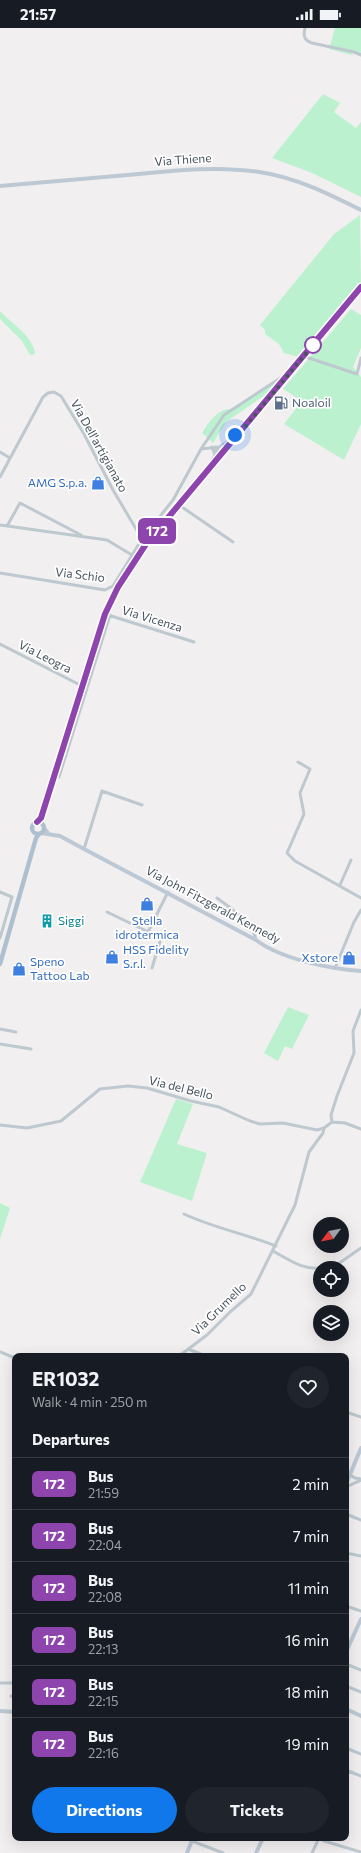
<!DOCTYPE html>
<meta charset="utf-8">
<style>
:root{--surface:#171b24;--page:#20242c;--text:#f1f3f6;--muted:#9ea1a6;--line:#363941;--accent:#1078eb}
body{margin:0;font-family:Commissioner,sans-serif;background:var(--page);color:var(--text);height:100vh;display:flex;flex-direction:column;font-size:15px;white-space:nowrap}
*{box-sizing:border-box;margin:0}
p{font-size:13px;color:var(--muted)}
.icon{flex:none;width:22px;height:22px;fill:none;stroke:currentColor;stroke-width:2;stroke-linecap:round;stroke-linejoin:round}
.map{position:relative;flex:1;overflow:hidden}
.drawer{position:absolute;left:12px;top:1325px;width:337px;height:488px;display:flex;flex-direction:column;background:var(--surface);border-radius:8px;box-shadow:0 4px 16px #0002}
.drawer>*{flex:none}
.badge{padding:0 8px;border-radius:6px;font-size:14px;line-height:26px}
.needle{width:26px;rotate:238deg}
.controls{position:absolute;left:313px;top:1189px;display:grid;gap:8px}
.controls a{display:grid;place-items:center;width:36px;height:36px;border-radius:50%;background:var(--surface);box-shadow:0 4px 16px #0002;font-size:20px}
.you{position:absolute;width:20px;height:20px;margin:-10px;border:3px solid #fff;border-radius:50%;background:#1a73e8;box-shadow:0 0 0 6px #1a73e833}
.map>.badge{position:absolute;translate:-50% -50%;box-shadow:0 0 0 2px #fff}
h2{padding:0 20px;font-size:15px;line-height:36px}
.round{display:grid;place-items:center;flex:none;width:42px;height:42px;border-radius:21px;background:var(--page)}
.head{display:flex;align-items:center;justify-content:space-between;height:68px;padding:0 20px}
h1{font-size:19px;font-weight:700;line-height:30px}
.cta{display:flex;gap:8px;margin-top:auto;padding:8px 20px}
.cta a{flex:1;height:46px;border-radius:24px;background:var(--accent);color:#fff;font-size:16px;font-weight:700;line-height:46px;text-align:center}
.cta a+a{background:var(--page);color:var(--text)}
ul{padding:0;list-style:none}
li{display:flex;align-items:center;gap:12px;height:52px;padding:0 20px;border-top:1px solid var(--line)}
li div{flex:1}
li b{display:block;font-size:15px}
li em{font-style:normal}
li .badge{min-width:44px;font-weight:700;text-align:center}
.status{display:flex;justify-content:space-between;align-items:center;height:28px;padding:0 20px;background:var(--surface);direction:ltr}
.status svg{height:11px;fill:currentColor}
.map>svg:first-child{display:block}
.green{fill:#bcf1cf}
.lines{fill:none;stroke-linecap:round;stroke-linejoin:round}
.street{stroke:#bdc8cf;stroke-width:3}
.secondary{stroke:#bcc9d4;stroke-width:4}
.primary{stroke:#aec0d0;stroke-width:4.5}
.line-casing{stroke:#fff;stroke-width:9}
.line{stroke:#8e44ad;stroke-width:6}
.walk{stroke:#47545e;stroke-width:4;stroke-dasharray:0 7.2}
.stop-dot{fill:#fff;stroke:#8e44ad;stroke-width:2}
.labels{text-anchor:middle;stroke-width:3.5;stroke-linejoin:round;paint-order:stroke}
.street-label{font-size:12px;fill:#47545e;stroke:#fff}
.service-label{font-size:12px;fill:#4e5e75;stroke:#fff;text-anchor:start}
.shop-label{font-size:12px;fill:#366cbe;stroke:#fff;text-anchor:end}
.culture-label{font-size:12px;fill:#0d838f;stroke:#fff;text-anchor:start}
</style>
<div class="status"><b>21:57</b><svg viewBox="0 0 49 12"><path d="M0 12V9h3v3zM5 12V6h3v6zM10 12V3h3v9zM15 12V0h3v12zM26 1h20v11H26zM47 4h2v5h-2z"/></svg></div>
<div class="map">
<svg width="361" height="1825" viewBox="0 0 361 1825">
<rect width="100%" height="100%" fill="#f2eff0"/>
<path class="green" d="M 335,0 L 361,0 L 361,28 L 354,25 L 351,27 L 329,21 Z
M 323,66 L 340,75 L 334,84 L 356,100 L 361,94 L 361,169 L 312,145 L 272,130 Z
M 360,187 L 361,258 L 301,330 L 284,325 L 279,316 L 265,306 L 265,302 L 260,297 L 334,206 Z
M 351,281 L 361,287 L 361,320 L 353,339 L 361,349 L 361,396 L 344,432 L 284,396 L 302,373 L 283,361 Z
M 0,283 C 11,295 34,309 35,326 L 30,327 L 22,313 L 0,291 Z
M 291,342 L 275,360 L 226,394 L 213,415 L 202,405 C 209,394 217,381 231,381 Z
M 288,979 L 309,987 L 292,1021 L 285,1018 L 278,1033 L 264,1025 Z
M 176,1071 L 193,1076 L 177,1116 L 207,1125 L 192,1173 L 140,1154 Z
M 0,1175 L 10,1180 L 0,1211 Z"/>
<g class="lines">
<path class="street" d="M 305,0 C 303,8 304,12 312,15 L 354,24 L 361,27
M 354,269 L 361,265
M 303,328 L 357,346 L 361,330
M 201,421 L 224,387 L 285,347
M 214,422 L 222,425 L 215,419
M 0,424 L 10,430
M 209,439 L 215,427 L 212,419
M 0,449 L 43,369 L 48,365 L 54,364 L 61,368 L 84,406 L 113,462 L 142,511
M 179,477 L 233,514
M 0,497 L 107,512 L 132,527
M 7,498 L 20,475 L 81,507
M 0,545 L 105,562 L 113,558 L 142,511 L 173,472 L 201,421 L 219,419 L 233,410
M 108,587 L 194,614
M 0,616 L 82,658
M 298,734 L 310,741 L 300,765 L 304,786 L 287,825 L 295,833 L 361,870
M 59,749 L 110,587
M 84,821 L 102,763 L 142,777
M 340,857 L 351,832
M 0,864 L 12,869 L 0,910
M 217,870 C 230,880 253,894 256,912
M 107,884 L 161,910 L 152,940
M 148,904 L 168,864
M 335,940 L 354,894 L 361,882
M 0,1001 L 16,1004
M 0,1016 L 31,1021
M 332,1094 L 331,1087 L 337,1068 L 354,1025 L 353,1003 L 361,982
M 0,1097 L 27,1100 L 61,1093 L 100,1061 L 128,1058 L 147,1060 L 191,1073 L 219,1079 L 250,1093 L 260,1096 L 283,1095 L 317,1102 L 324,1100 L 332,1094 L 345,1095 L 361,1101
M 184,1186 C 214,1200 246,1206 276,1218
M 273,1223 C 288,1231 302,1242 320,1240
M 323,1240 L 338,1236 L 361,1220
M 188,1321 L 206,1328
M 0,1324 L 15,1330
M 179,1328 L 207,1307 L 230,1284 L 251,1266 L 295,1177 L 309,1124 L 323,1105 L 324,1100
M 346,1384 L 361,1389
M 350,1447 L 355,1450 L 361,1451
M 346,1459 L 361,1452
M 346,1486 L 361,1492
M 346,1525 L 361,1528
M 346,1578 L 361,1583
M 346,1636 L 361,1642
M 0,1655 L 15,1655
M 346,1658 L 361,1664
M 11,1668 L 15,1668
M 14,1684 L 14,1707
M 346,1720 L 361,1726
M 346,1742 L 361,1748
M 346,1750 L 349,1743
M 320,1810 L 324,1813 L 361,1824
M 192,1813 L 223,1825
M 312,1825 L 319,1810"/>
<path class="secondary" d="M 0,158 C 46,154 92,150 139,146 C 179,142 219,138 259,144 C 295,149 329,166 361,182
M 44,800 L 48,805
M 41,805 L 60,808 L 84,821 L 256,912 C 281,931 330,941 361,943
M 346,1456 L 361,1420
M 346,1624 L 361,1591
M 346,1681 L 361,1688
M 0,1683 L 15,1684
M 187,1825 L 193,1810
M 256,1825 L 263,1810"/>
<path class="primary" d="M32 800a6 6 0 1 1 12 0a6 6 0 1 1-12 0Z
M 42,796 L 41,790 L 105,586 L 118,559 L 146,516 L 361,259
M 0,936 L 36,810 L 39,806"/>
</g>
<g class="lines">
<g class="line-casing">
<path id="line" d="M 37,794 L 41,790 L 105,586 L 118,559 L 146,516 L 361,259"/>
</g>
<use href="#line" class="line"/>
<path class="walk" d="M 235,407 L 245,399 L 313,317"/>
</g>
<defs>
<g id="fuel-bare" transform="scale(1.08)"><path d="M-5.5-6h7V0h2V4h1.3V-2.5L3-4.5l.8-.8L6-3V5H2.5V1h-1V6h-7ZM-4.2-4.7v3.2H.2V-4.7Z" fill="#5c6f8a" stroke="#fff" stroke-width="2.5" paint-order="stroke"/></g>
<g id="shop-bare" transform="scale(1.08)"><path d="M-5-2.5h2.3a2.7 3.5 0 0 1 5.4 0H5L5.5 6h-11ZM-1.5-2.5h3a1.5 2.3 0 0 0-3 0Z" fill="#3f7fe0" stroke="#fff" stroke-width="2.5" paint-order="stroke"/></g>
<g id="building-bare" transform="scale(1.08)"><path d="M-4-6H4V6H1V3H-1V6H-4ZM-2.5-4.3h1.7v1.8h-1.7ZM.8-4.3h1.7v1.8H.8ZM-2.5-1h1.7V.8h-1.7ZM.8-1h1.7V.8H.8Z" fill="#0f9aa8" stroke="#fff" stroke-width="2.5" paint-order="stroke"/></g>
</defs>
<g fill-rule="evenodd">
<use href="#fuel-bare" x="281" y="375"/>
<use href="#shop-bare" x="98" y="455"/>
<use href="#shop-bare" x="147" y="876"/>
<use href="#building-bare" x="47" y="893"/>
<use href="#shop-bare" x="112" y="929"/>
<use href="#shop-bare" x="349" y="930"/>
<use href="#shop-bare" x="19" y="941"/>
</g>
<circle class="stop-dot" cx="313" cy="317" r="8"/>
<g class="labels">
<g class="street-label">
<text transform="translate(183 132) rotate(-4)" y="4">Via Thiene</text>
<text transform="translate(99 418) rotate(61)" y="4">Via Dell'artigianato</text>
<text transform="translate(80 547) rotate(7)" y="4">Via Schio</text>
<text transform="translate(152 591) rotate(17)" y="4">Via Vicenza</text>
<text transform="translate(45 629) rotate(27)" y="4">Via Leogra</text>
<text transform="translate(213 877) rotate(28)" y="4">Via John Fitzgerald Kennedy</text>
<text transform="translate(181 1060) rotate(14)" y="4">Via del Bello</text>
<text transform="translate(219 1281) rotate(-44)" y="4">Via Grumello</text>
</g>
<g class="service-label">
<text x="292" y="379">Noaloil</text>
</g>
<g class="shop-label">
<text x="87" y="459">AMG S.p.a.</text>
<text x="147" y="897" text-anchor="middle">Stella<tspan x="147" dy="14">idrotermica</tspan></text>
<text x="123" y="926" text-anchor="start">HSS Fidelity<tspan x="123" dy="14">S.r.l.</tspan></text>
<text x="338" y="934">Xstore</text>
<text x="30" y="938" text-anchor="start">Speno<tspan x="30" dy="14">Tattoo Lab</tspan></text>
</g>
<g class="culture-label">
<text x="58" y="897">Siggi</text>
</g>
</g>
</svg>
<div class="controls">
<a><svg class="needle" viewBox="-14 -14 28 28"><path d="M0-13l5 13h-10z" fill="#e53935"/><path d="M0 13l5-13h-10z" fill="#9ea1a6"/></svg></a>
<a><svg class="icon" aria-label="locate" viewBox="0 0 24 24"><circle cx="12" cy="12" r="6"/><path d="M12 2v4M12 18v4M2 12h4M18 12h4"/></svg></a>
<a><svg class="icon" aria-label="layers" viewBox="0 0 24 24"><path d="M12 4l9 5-9 5-9-5zM3 14l9 5 9-5"/></svg></a>
</div>
<div class="you" style="left:235px;top:407px"></div>
<b class="badge" style="left:157px;top:503px;background:#8e44ad;color:#fff">172</b>
<section class="drawer">
<div class="head"><div><h1>ER1032</h1><p>Walk · 4 min · 250 m</p></div><a class="round"><svg class="icon" aria-label="heart" viewBox="0 0 24 24"><path d="M12 20l-8-8c-3-5 5-10 8-4 3-6 11-1 8 4z"/></svg></a></div>
<h2>Departures</h2>
<ul>
<li><span class="badge" style="background:#8e44ad;color:#fff">172</span><div><b>Bus</b><p>21:59</p></div><em>2 min</em></li>
<li><span class="badge" style="background:#8e44ad;color:#fff">172</span><div><b>Bus</b><p>22:04</p></div><em>7 min</em></li>
<li><span class="badge" style="background:#8e44ad;color:#fff">172</span><div><b>Bus</b><p>22:08</p></div><em>11 min</em></li>
<li><span class="badge" style="background:#8e44ad;color:#fff">172</span><div><b>Bus</b><p>22:13</p></div><em>16 min</em></li>
<li><span class="badge" style="background:#8e44ad;color:#fff">172</span><div><b>Bus</b><p>22:15</p></div><em>18 min</em></li>
<li><span class="badge" style="background:#8e44ad;color:#fff">172</span><div><b>Bus</b><p>22:16</p></div><em>19 min</em></li>
</ul>
<div class="cta"><a>Directions</a><a>Tickets</a></div>
</section>
</div>
